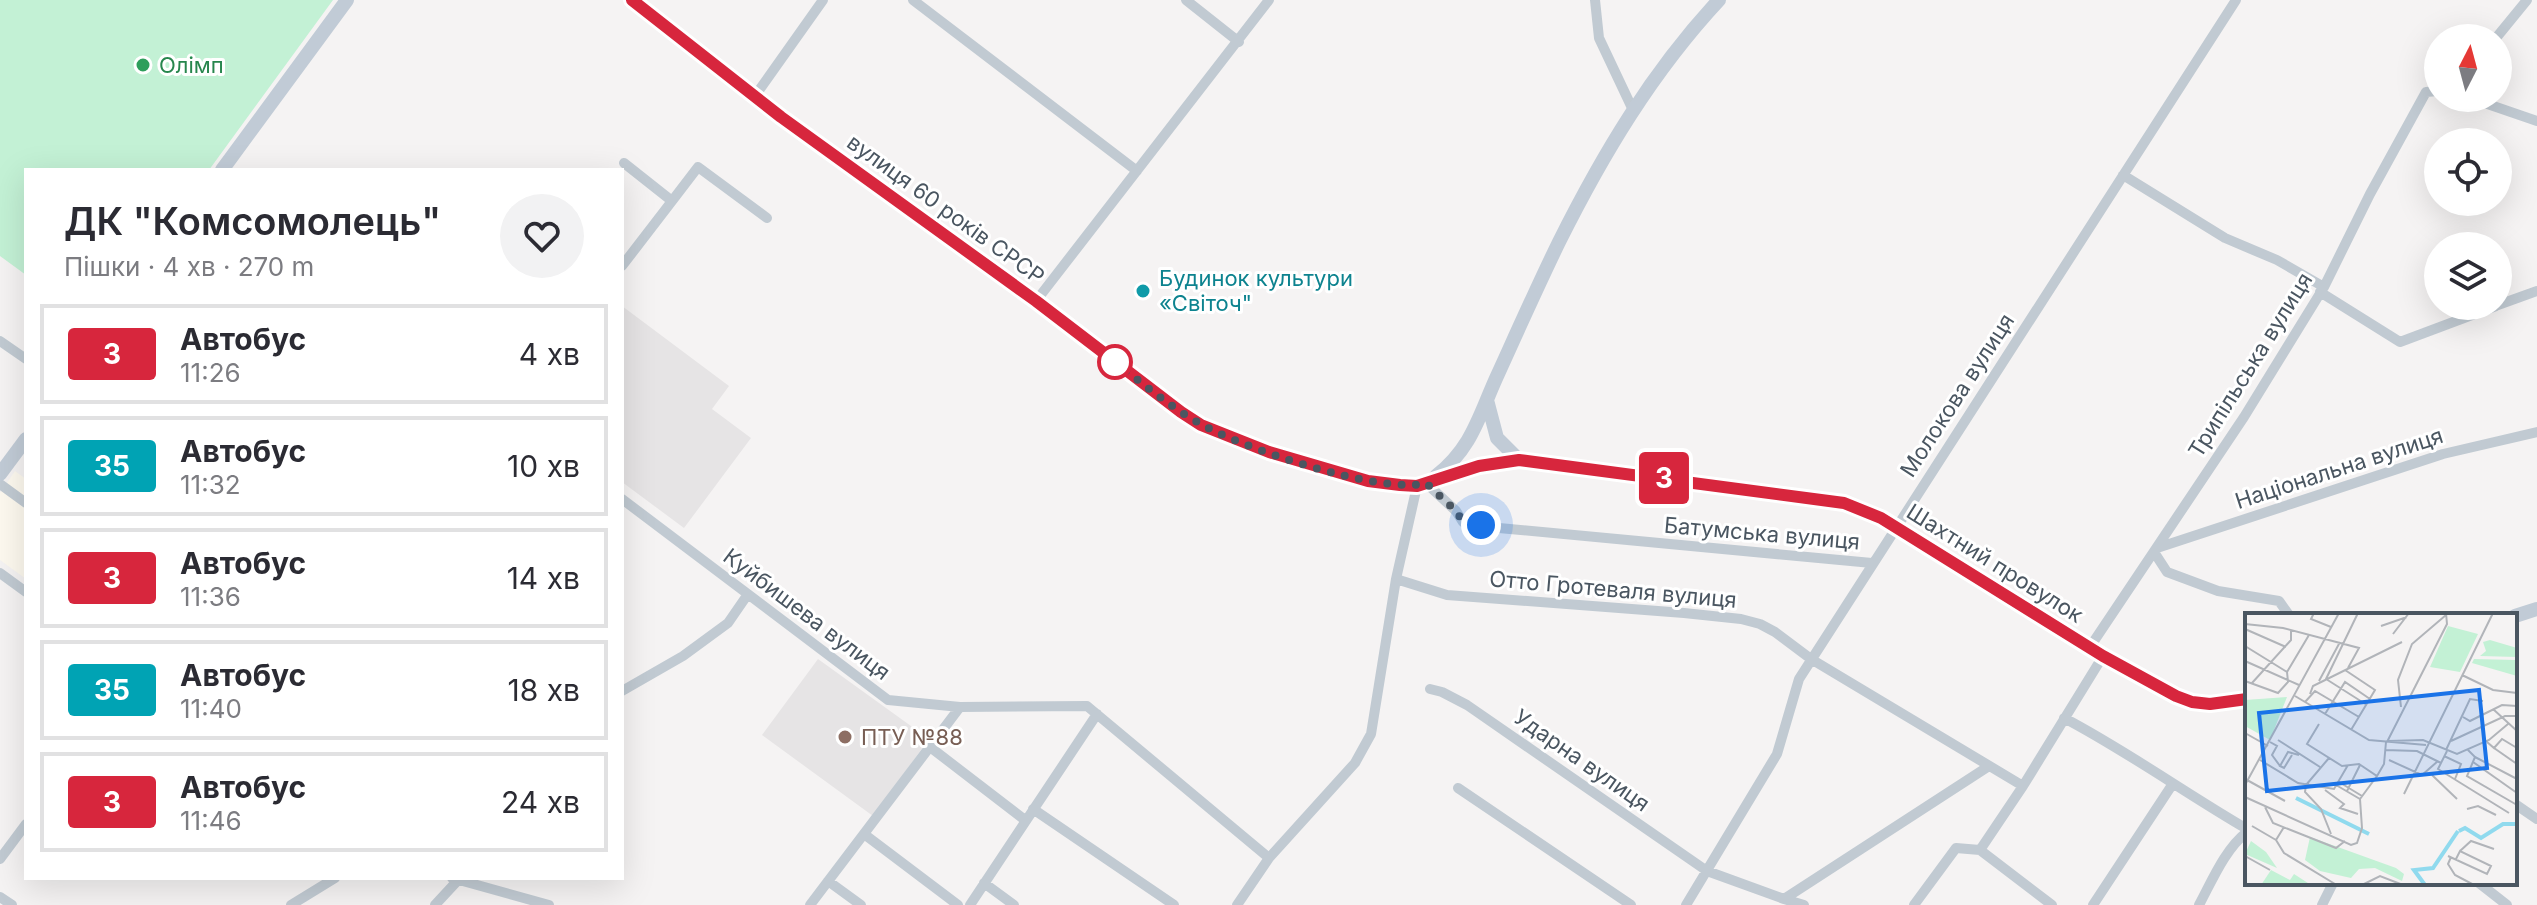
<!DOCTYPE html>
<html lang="uk">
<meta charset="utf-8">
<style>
:root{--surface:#fff;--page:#f2f2f3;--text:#2b2b33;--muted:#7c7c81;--line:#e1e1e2}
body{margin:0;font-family:Inter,sans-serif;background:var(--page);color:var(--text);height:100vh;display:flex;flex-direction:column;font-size:30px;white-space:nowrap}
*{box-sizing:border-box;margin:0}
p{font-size:26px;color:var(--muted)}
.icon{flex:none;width:44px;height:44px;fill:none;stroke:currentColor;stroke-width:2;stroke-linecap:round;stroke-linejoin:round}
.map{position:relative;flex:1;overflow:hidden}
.drawer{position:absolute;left:24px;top:168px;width:600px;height:712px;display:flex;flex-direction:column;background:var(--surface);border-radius:0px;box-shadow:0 8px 32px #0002}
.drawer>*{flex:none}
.badge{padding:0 16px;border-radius:6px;font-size:28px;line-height:52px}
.needle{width:52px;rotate:6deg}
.fabs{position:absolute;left:2424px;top:24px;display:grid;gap:16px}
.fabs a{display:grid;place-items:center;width:88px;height:88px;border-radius:50%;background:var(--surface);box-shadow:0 8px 32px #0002;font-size:40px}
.you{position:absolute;width:40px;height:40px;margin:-20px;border:6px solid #fff;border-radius:50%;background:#1a73e8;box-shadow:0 0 0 12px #1a73e833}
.map>.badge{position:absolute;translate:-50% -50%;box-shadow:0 0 0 4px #fff}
.round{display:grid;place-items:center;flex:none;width:84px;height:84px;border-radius:42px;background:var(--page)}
.headline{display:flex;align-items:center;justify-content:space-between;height:136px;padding:0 40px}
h1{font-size:38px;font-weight:600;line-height:60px}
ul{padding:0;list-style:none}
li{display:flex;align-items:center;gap:24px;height:100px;margin:0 16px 12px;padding:0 24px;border:4px solid var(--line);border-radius:0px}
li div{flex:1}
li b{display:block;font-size:30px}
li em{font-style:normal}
li .badge{min-width:88px;font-weight:700;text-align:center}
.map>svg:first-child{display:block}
.commercial{fill:#fdf9ef}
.education{fill:#e6e4e5}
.green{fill:#c3f1d5}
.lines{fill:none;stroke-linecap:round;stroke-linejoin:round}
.street{stroke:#c1cad2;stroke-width:10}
.secondary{stroke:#c1cbd6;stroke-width:14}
.line-casing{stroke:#fff;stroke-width:18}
.line{stroke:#d7263d;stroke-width:12}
.walk{stroke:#4a5661;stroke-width:8;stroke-dasharray:0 14.4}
.leisure-dot{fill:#2e9e5b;stroke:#fff;stroke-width:3}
.culture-dot{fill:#0f9aa8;stroke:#fff;stroke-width:3}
.stop-dot{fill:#fff;stroke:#d7263d;stroke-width:4}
.education-dot{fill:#8d6e63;stroke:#fff;stroke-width:3}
.labels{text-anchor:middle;stroke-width:6;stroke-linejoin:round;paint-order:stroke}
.leisure-label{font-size:22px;fill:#27864d;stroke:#fff;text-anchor:start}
.street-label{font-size:22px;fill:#4a5661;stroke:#fff}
.culture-label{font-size:22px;fill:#0d838f;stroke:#fff;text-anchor:start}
.education-label{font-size:22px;fill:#785e54;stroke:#fff;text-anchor:start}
.inset-river{fill:none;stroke:#90daee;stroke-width:4}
.inset-road{fill:none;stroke:#b1b4b9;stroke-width:2}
.view{fill:#1a73e8;fill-opacity:0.15;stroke:#1a73e8;stroke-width:4}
.inset-edge{fill:none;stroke:#4a5661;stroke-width:4}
</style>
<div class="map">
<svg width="2537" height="905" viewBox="0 0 2537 905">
<rect width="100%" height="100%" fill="#f5f3f3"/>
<path class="commercial" d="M 15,471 L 26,479 L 26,579 L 0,560 L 0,493 Z"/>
<path class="education" d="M 622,306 L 729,386 L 712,409 L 751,438 L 684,528 L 622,482 Z
M 818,659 L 929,739 L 873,816 L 762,735 Z"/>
<path class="green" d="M 0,0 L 333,0 L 209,170 L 26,170 L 26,275 L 0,256 Z"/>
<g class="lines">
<path class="street" d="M 913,0 L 1137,171
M 1186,0 L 1239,42
M 1595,0 L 1599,38 L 1633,110
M 2496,38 L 2527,0
M 755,96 L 823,0
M 2470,98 L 2537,121
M 624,163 L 672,201 L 698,167 L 767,218
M 2123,175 L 2225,238 L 2277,260 L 2324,287
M 622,266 L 672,201
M 2320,292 L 2400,342 L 2496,306
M 1036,301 L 1269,0
M 2498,305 L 2537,291
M 0,341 L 26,359
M 1426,483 L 1456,511 L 1463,522 L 1499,528 L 1872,563
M 0,484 L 26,503
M 622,499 L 888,700 L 960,707 L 1087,706 L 1269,858 L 1355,763 L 1371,734 L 1396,579 L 1417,486
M 2157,548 L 2443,454 L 2537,432
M 2154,552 L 2167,572 L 2218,591 L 2279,601 L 2289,615
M 0,573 L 26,592
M 1396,579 L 1447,595 L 1684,613 L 1741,619 L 1760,624 L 1775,632 L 1811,659 L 2023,786
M 2090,647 L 2244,417 L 2324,287 L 2370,194 L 2426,92 L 2438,91
M 1430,689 L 1442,692 L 1467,705 L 1707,871 L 1784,899 L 1989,766
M 622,691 L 683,656 L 728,623 L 748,594
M 2064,718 C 2127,751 2185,793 2247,829
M 930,747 L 1025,820
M 1458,788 L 1631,905
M 2515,804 L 2537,819
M 1033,809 L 1174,905
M 864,834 L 958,905
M 0,859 L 26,824
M 452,878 L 549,905
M 828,881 L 861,905
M 984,883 L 1014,905
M 2479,883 L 2507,905
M 0,897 L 12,905
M 1784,899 L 1804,905
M 291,905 L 335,878
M 435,905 L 460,878
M 810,905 L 960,707
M 970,905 L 1097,714
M 1237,905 L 1269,858
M 1686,905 L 1777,754 L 1799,679 L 2236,0
M 1914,905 L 1956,848 L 1980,850
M 2052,905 L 1980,850 L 2023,786 L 2103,656
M 2093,905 L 2172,785
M 2199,905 C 2212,881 2225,849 2247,832
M 2322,905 L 2333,883"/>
<path class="secondary" d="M 632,0 L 781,117 L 1036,301 L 1181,412 L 1201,425 L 1269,452 L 1368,481 L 1400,485 L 1417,486 L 1479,466 L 1519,460 L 1844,503 L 1881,518 L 2103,656 L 2176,696 L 2192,702 L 2210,704 L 2247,698
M 222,170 L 347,0
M 1487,400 L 1497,438 L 1519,460
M 0,474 L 26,439
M 1436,476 C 1473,447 1479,415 1498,374 C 1518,330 1538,285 1559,242 C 1603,154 1652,72 1719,0
M 2515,616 L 2537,609"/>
</g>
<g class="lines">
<g class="line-casing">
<path id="line" d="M 632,0 L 781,117 L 1036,301 L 1181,412 L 1201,425 L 1269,452 L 1368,481 L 1400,485 L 1417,486 L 1479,466 L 1519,460 L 1844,503 L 1881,518 L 2103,656 L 2176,696 L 2192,702 L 2210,704 L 2247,699"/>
</g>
<use href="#line" class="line"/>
<path class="walk" d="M 1115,362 C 1142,383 1169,406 1199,423 C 1241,448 1381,495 1426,483 L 1456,511 L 1463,522 L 1481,525"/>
</g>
<circle class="leisure-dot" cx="143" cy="65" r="8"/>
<circle class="culture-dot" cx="1143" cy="291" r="8"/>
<circle class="stop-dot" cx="1115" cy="362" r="16"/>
<circle class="education-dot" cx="845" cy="737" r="8"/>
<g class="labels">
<g class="leisure-label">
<text x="159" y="73">Олімп</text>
</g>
<g class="street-label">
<text transform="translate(946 209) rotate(36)" y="8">вулиця 60 років СРСР</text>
<text transform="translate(2250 365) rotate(-58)" y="8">Трипільська вулиця</text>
<text transform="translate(1957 395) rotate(-57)" y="8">Молокова вулиця</text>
<text transform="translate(2339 468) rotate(-18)" y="8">Національна вулиця</text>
<text transform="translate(1762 533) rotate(5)" y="8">Батумська вулиця</text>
<text transform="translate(1995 563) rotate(32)" y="8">Шахтний провулок</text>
<text transform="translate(1613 589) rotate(5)" y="8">Отто Гротеваля вулиця</text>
<text transform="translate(807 614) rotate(37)" y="8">Куйбишева вулиця</text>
<text transform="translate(1582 760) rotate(35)" y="8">Ударна вулиця</text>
</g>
<g class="culture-label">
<text x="1159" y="286">Будинок культури<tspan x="1159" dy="25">«Світоч"</tspan></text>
</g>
<g class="education-label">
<text x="861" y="745">ПТУ №88</text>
</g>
</g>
<g transform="translate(2245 613)">
<rect width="272" height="272" fill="#f5f3f3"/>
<path d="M 203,13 L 233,21 L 215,59 L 185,54 ZM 245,27 L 272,35 L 272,44 L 235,43 L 241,38 L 238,29 ZM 229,46 L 272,47 L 272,63 L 227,50 ZM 42,84 L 25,127 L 0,113 L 0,87 ZM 65,224 L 151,255 L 159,261 L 157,268 L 130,255 L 114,256 L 106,265 L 75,258 L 60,247 ZM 6,228 L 21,239 L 32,255 L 0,241 ZM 26,257 L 45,267 L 49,261 L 66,272 L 16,272 Z" fill="#c3f1d5"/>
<path class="inset-river" d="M 51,185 L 124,221M 214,218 L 220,215 L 236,225 L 258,211 L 272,211M 180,272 L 169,257 L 188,255 L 213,218"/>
<path class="inset-road" d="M 69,0 L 66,6 L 86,14M 113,0 L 81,66 L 122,92M 0,11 L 38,15 L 114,35 L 103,55M 136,13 L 162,4M 0,16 L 41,34M 148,21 L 164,0M 0,33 L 42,59 L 43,69 L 33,80 L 0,68M 0,48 L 54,72M 100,57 L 130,77 L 106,117M 42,59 L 64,22M 217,62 L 248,77 L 272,80M 74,68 L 95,29M 7,70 L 46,27 L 46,17M 65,81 L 68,73 L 157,29M 50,83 L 124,127 L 181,132M 60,89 L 70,78 L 114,104M 156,94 L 153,67 L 167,31 L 201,2M 248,96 L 272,118M 80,101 L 100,69 L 125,86M 218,104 L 225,108 L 257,92 L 272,93M 74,111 L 62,131 L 97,153 L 114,151 L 132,163 L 139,151 L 141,129M 0,120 L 23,133M 33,127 L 75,154M 143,128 L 178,127 L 212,141 L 244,127 L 263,111M 206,128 L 260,103 L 272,103M 25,129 L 32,133 L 27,142 L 35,153M 142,129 L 202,11 L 201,0M 242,129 L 249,135 L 257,126 L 272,135M 249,135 L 272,151M 140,137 L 172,138 L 196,150M 201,137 L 225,86 L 238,88M 223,137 L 230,144 L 222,163 L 272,192M 202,138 L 193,156 L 264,200M 47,142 L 39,155 L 35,153 L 43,139 L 54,142M 199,143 L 216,151 L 210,166M 230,144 L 272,166M 15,147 L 53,170 L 89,176 L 103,152M 144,147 L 177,162 L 193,148M 228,149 L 272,180M 187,162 L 212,186M 2,167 L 40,188M 94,169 L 117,183M 0,172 L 94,0M 61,172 L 60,179 L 76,196 L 86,221M 61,172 L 84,145M 91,172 L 115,186 L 132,163M 80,177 L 99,191 L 95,195 L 113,201M 102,178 L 115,152M 159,181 L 248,0M 0,184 L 106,232 L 112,230 L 117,215 L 115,186M 20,194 L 28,210 L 91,235 L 100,228M 222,196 L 233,193 L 251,202M 7,213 L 31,227M 39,214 L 31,227 L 39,240 L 90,271M 215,238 L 226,228 L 249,236M 0,243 L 25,257M 203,243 L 242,261 L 246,253 L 215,238 L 211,246M 206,244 L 203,251 L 210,262 L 229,272M 117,272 L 135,263 L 158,272"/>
<path class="view" d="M 234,77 L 242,155 L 22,178 L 14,100 Z"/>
<rect width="272" height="272" class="inset-edge"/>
</g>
</svg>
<div class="fabs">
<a><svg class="needle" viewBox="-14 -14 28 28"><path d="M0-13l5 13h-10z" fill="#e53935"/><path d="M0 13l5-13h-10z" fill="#7c7c81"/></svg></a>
<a><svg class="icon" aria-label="locate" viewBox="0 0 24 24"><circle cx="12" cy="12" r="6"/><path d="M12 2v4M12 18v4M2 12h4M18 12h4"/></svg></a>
<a><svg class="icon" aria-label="layers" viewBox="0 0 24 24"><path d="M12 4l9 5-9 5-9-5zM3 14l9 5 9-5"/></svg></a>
</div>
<div class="you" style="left:1481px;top:525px"></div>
<b class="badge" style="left:1664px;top:478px;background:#d7263d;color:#fff">3</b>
<section class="drawer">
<div class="headline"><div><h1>ДК &quot;Комсомолець&quot;</h1><p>Пішки · 4 хв · 270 m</p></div><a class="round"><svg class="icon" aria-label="heart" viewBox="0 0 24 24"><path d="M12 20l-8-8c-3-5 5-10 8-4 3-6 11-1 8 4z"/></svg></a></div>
<ul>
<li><span class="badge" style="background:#d7263d;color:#fff">3</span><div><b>Автобус</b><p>11:26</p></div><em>4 хв</em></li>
<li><span class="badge" style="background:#00a3b4;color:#fff">35</span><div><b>Автобус</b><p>11:32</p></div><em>10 хв</em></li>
<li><span class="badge" style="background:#d7263d;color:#fff">3</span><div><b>Автобус</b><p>11:36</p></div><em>14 хв</em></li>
<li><span class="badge" style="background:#00a3b4;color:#fff">35</span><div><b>Автобус</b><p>11:40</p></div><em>18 хв</em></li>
<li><span class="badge" style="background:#d7263d;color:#fff">3</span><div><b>Автобус</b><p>11:46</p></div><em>24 хв</em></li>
</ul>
</section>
</div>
